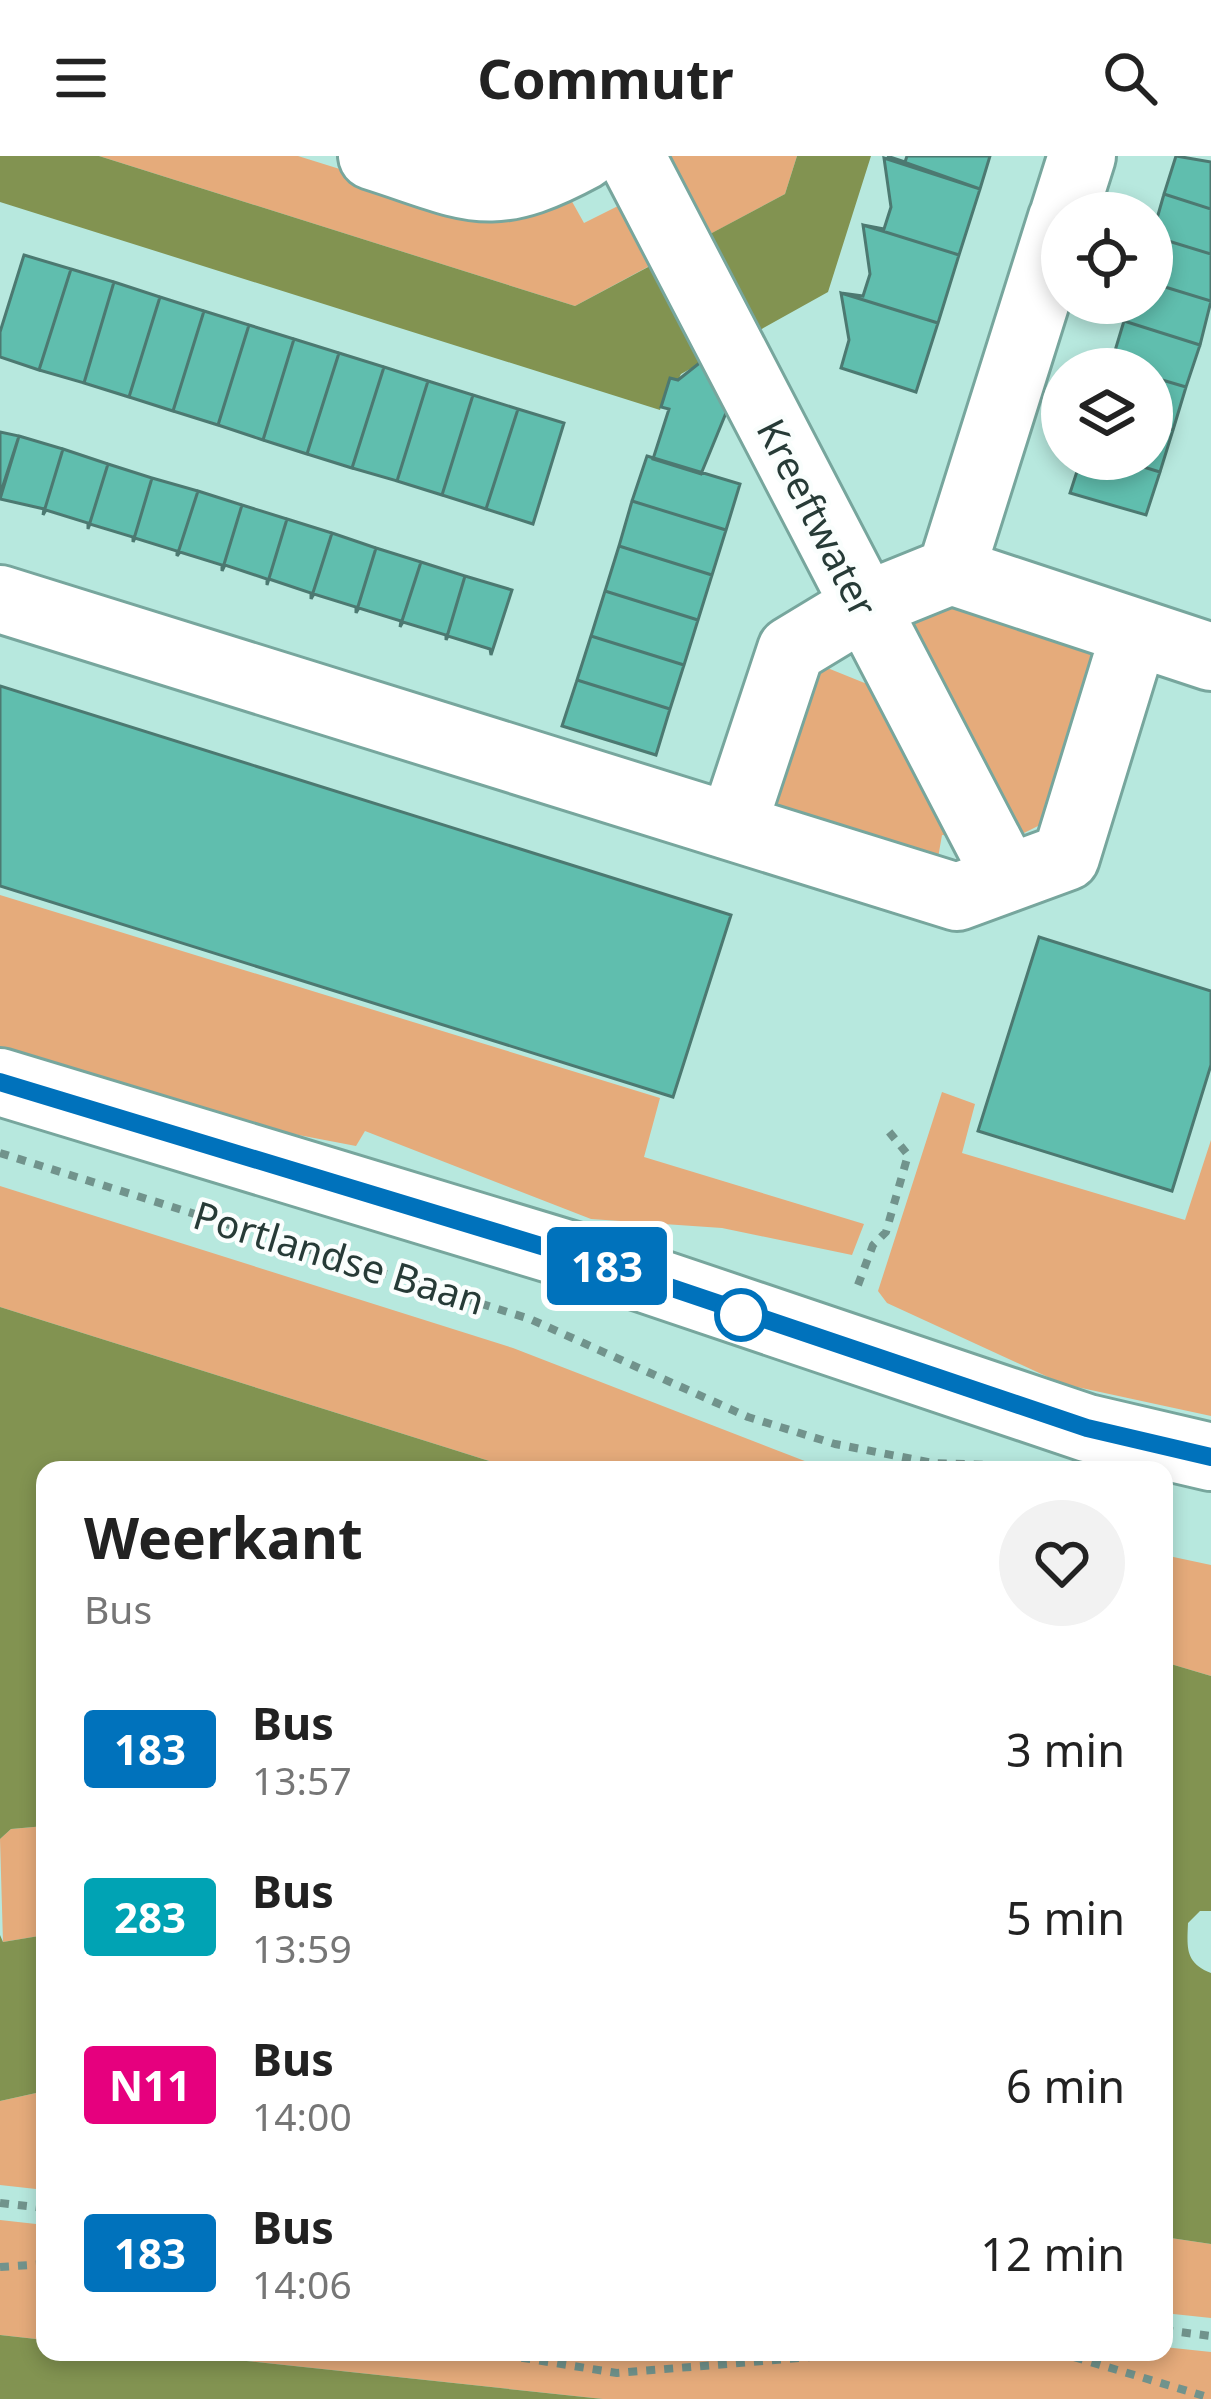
<!DOCTYPE html>
<style>
:root{--surface:#fff;--page:#f2f2f2;--text:#222;--muted:#767676}
body{margin:0;font-family:"Noto Sans",sans-serif;background:var(--page);color:var(--text);height:100vh;display:flex;flex-direction:column;font-size:45px;white-space:nowrap}
*{box-sizing:border-box;margin:0}
p{font-size:39px;color:var(--muted)}
.icon{flex:none;width:66px;height:66px;fill:none;stroke:currentColor;stroke-width:2;stroke-linecap:round;stroke-linejoin:round}
.map{position:relative;flex:1;overflow:hidden}
.sheet{position:absolute;left:36px;top:1305px;width:1137px;height:900px;display:flex;flex-direction:column;background:var(--surface);border-radius:24px;box-shadow:0 6px 18px #0003}
.sheet>*{flex:none}
.badge{padding:0 24px;border-radius:9px;font-size:42px;line-height:78px}
.tools{position:absolute;left:1041px;top:36px;display:grid;gap:24px}
.tools a{display:grid;place-items:center;width:132px;height:132px;border-radius:50%;background:var(--surface);box-shadow:0 6px 18px #0003;font-size:60px}
.map>.badge{position:absolute;translate:-50% -50%;box-shadow:0 0 0 6px #fff}
.round{display:grid;place-items:center;flex:none;width:126px;height:126px;border-radius:63px;background:var(--page)}
.head{display:flex;align-items:center;justify-content:space-between;height:204px;padding:0 48px}
h1{font-size:57px;font-weight:700;line-height:90px}
ul{padding:0;list-style:none}
li{display:flex;align-items:center;gap:36px;height:168px;padding:0 48px}
li div{flex:1}
li b{display:block;font-size:45px}
li em{font-style:normal}
li .badge{min-width:132px;font-weight:700;text-align:center}
header{display:flex;justify-content:space-between;align-items:center;height:156px;padding:0 48px;background:var(--surface);font-size:54px;font-weight:700}
.map>svg:first-child{display:block}
.green{fill:#e5ab7b}
.water{fill:#829351}
.building{fill:#60beae;stroke:#4c7971;stroke-width:3}
.lines{fill:none;stroke-linecap:round;stroke-linejoin:round}
.minor-casing{stroke:#77a69d;stroke-width:72}
.path{stroke:#71938c;stroke-width:8;stroke-dasharray:9 9;stroke-linecap:butt}
.minor{stroke:#fff;stroke-width:66}
.line-casing{stroke:#fff;stroke-width:27}
.line{stroke:#0072bc;stroke-width:18}
.stop-dot{fill:#fff;stroke:#0072bc;stroke-width:6}
.labels{text-anchor:middle;stroke-width:9;stroke-linejoin:round;paint-order:stroke}
.street-label{font-size:39px;fill:#273b37;stroke:#fafefd}
</style>
<header><svg class="icon" aria-label="menu" viewBox="0 0 24 24"><path d="M4 6h16M4 12h16M4 18h16"/></svg>Commutr<svg class="icon" aria-label="search" viewBox="0 0 24 24"><circle cx="10" cy="10" r="6"/><path d="M15 15l6 6"/></svg></header>
<div class="map">
<svg width="1211" height="2243" viewBox="0 0 1211 2243">
<rect width="100%" height="100%" fill="#b7e8de"/>
<path class="green" d="M 99,0 L 298,0 L 484,58 L 565,33 L 584,67 L 624,47 L 655,107 L 575,150 Z
M 660,0 L 797,0 L 785,38 L 701,83 Z
M 951,444 L 1092,489 L 1097,506 L 1048,665 L 1010,684 L 942,679 L 938,702 L 771,650 L 807,521 L 825,511 L 872,530 L 907,462 Z
M 0,739 L 660,942 L 644,1001 L 864,1068 L 852,1099 L 722,1072 L 591,1063 L 365,975 L 356,990 L 214,963 L 0,896 Z
M 942,936 L 975,948 L 962,997 L 1185,1064 L 1211,984 L 1211,1260 L 1063,1228 L 887,1147 L 878,1135 Z
M 0,1030 L 513,1192 L 828,1314 L 518,1314 L 0,1151 Z
M 1164,1399 L 1211,1409 L 1211,1520 L 1164,1506 Z
M 45,1670 L 45,1779 L 3,1786 L 0,1683 L 11,1673 Z
M 45,1935 L 45,2034 L 0,2029 L 0,1945 Z
M 0,2064 L 45,2069 L 45,2184 L 0,2179 Z
M 1164,2081 L 1211,2088 L 1211,2162 L 1164,2157 Z
M 1164,2191 L 1211,2196 L 1211,2243 L 603,2243 L 162,2196 L 1164,2196 Z"/>
<path class="water" d="M 0,0 L 99,0 L 575,150 L 785,38 L 797,0 L 871,0 L 828,136 L 681,218 L 678,224 L 670,222 L 660,254 L 0,46 Z
M 0,1151 L 518,1314 L 45,1314 L 45,1670 L 11,1673 L 0,1683 Z
M 1164,1506 L 1211,1520 L 1211,1755 L 1200,1755 L 1188,1767 C 1187,1792 1185,1807 1211,1817 L 1211,2088 L 1164,2081 Z
M 0,1779 L 3,1786 L 45,1779 L 45,1935 L 0,1945 Z
M 0,2179 L 45,2184 L 45,2196 L 162,2196 L 603,2243 L 0,2243 Z"/>
<path class="building" d="M 887,0 L 905,6 L 907,0 L 990,0 L 980,33 Z
M 1176,0 L 1211,6 L 1211,53 L 1164,38 Z
M 884,2 L 980,33 L 959,99 L 863,69 L 884,73 L 891,51 Z
M 1164,38 L 1211,53 L 1211,98 L 1152,80 Z
M 863,69 L 959,99 L 938,167 L 841,137 L 863,140 L 870,118 Z
M 1152,80 L 1211,98 L 1211,145 L 1152,127 Z
M 24,99 L 71,113 L 39,214 L 0,201 L 0,176 Z
M 71,113 L 114,126 L 84,227 L 39,214 Z
M 114,126 L 160,141 L 129,241 L 84,227 Z
M 1152,127 L 1211,145 L 1200,189 L 1124,165 L 1130,147 L 1152,147 Z
M 841,137 L 938,167 L 916,236 L 841,212 L 849,184 Z
M 160,141 L 204,155 L 173,255 L 129,241 Z
M 204,155 L 249,169 L 218,269 L 173,255 Z
M 1124,165 L 1200,189 L 1186,231 L 1152,221 L 1152,213 L 1111,208 Z
M 249,169 L 294,183 L 263,284 L 218,269 Z
M 294,183 L 339,197 L 307,298 L 263,284 Z
M 339,197 L 384,211 L 352,312 L 307,298 Z
M 702,205 L 728,252 L 701,318 L 653,303 L 669,253 L 661,251 L 670,222 L 678,224 Z
M 384,211 L 428,225 L 397,325 L 352,312 Z
M 1152,221 L 1186,231 L 1173,274 L 1152,267 Z
M 428,225 L 473,239 L 442,339 L 397,325 Z
M 473,239 L 518,253 L 486,353 L 442,339 Z
M 518,253 L 564,267 L 533,368 L 486,353 Z
M 1152,267 L 1173,274 L 1160,316 L 1117,303 L 1152,303 Z
M 0,276 L 19,280 L 0,339 Z
M 19,280 L 63,293 L 43,359 L 44,353 L 0,343 Z
M 63,293 L 108,308 L 88,373 L 88,367 L 46,354 L 43,359 Z
M 647,300 L 740,328 L 726,374 L 632,345 Z
M 1081,303 L 1117,303 L 1160,316 L 1146,359 L 1070,337 Z
M 108,308 L 152,322 L 133,386 L 133,381 L 90,368 L 88,373 Z
M 152,322 L 198,335 L 177,400 L 177,395 L 135,382 L 133,386 Z
M 198,335 L 242,349 L 222,415 L 222,409 L 180,396 L 177,400 Z
M 632,345 L 726,374 L 712,419 L 619,390 Z
M 242,349 L 287,363 L 267,429 L 267,423 L 225,409 L 222,415 Z
M 287,363 L 332,377 L 311,443 L 311,437 L 269,423 L 267,429 Z
M 332,377 L 376,392 L 356,457 L 356,451 L 314,438 L 311,443 Z
M 619,390 L 712,419 L 698,464 L 605,435 Z
M 376,392 L 421,406 L 400,471 L 401,465 L 359,452 L 356,457 Z
M 421,406 L 465,420 L 446,484 L 446,479 L 403,466 L 400,471 Z
M 465,420 L 512,434 L 491,499 L 490,493 L 448,480 L 446,484 Z
M 605,435 L 698,464 L 684,509 L 591,480 Z
M 591,480 L 684,509 L 670,553 L 577,524 Z
M 577,524 L 670,553 L 656,599 L 562,570 Z
M 0,530 L 731,759 L 673,941 L 0,730 Z
M 1039,781 L 1211,835 L 1211,909 L 1172,1035 L 978,975 Z"/>
<g class="lines">
<g class="minor-casing">
<path id="minor" d="M 372,0 C 470,31 488,52 584,0
M 631,0 L 1007,722
M 1064,57 L 1082,0
M 951,415 L 1062,62
M 0,443 L 957,741 L 1066,701 L 1135,476
M 733,669 L 791,494 L 862,451 L 951,415 L 1211,501
M 0,926 L 604,1109 L 1087,1272 L 1211,1301"/>
</g>
<path class="path" d="M 0,997 L 530,1163 L 748,1261 L 835,1288 L 933,1307 L 990,1309
M 858,1129 L 873,1089 L 886,1076 L 908,999 L 886,972
M 0,2047 L 45,2052
M 0,2111 L 45,2108
M 1164,2174 L 1211,2180
M 486,2196 L 617,2217 L 872,2196
M 1057,2196 L 1211,2242"/>
<use href="#minor" class="minor"/>
</g>
<g class="lines">
<g class="line-casing">
<path id="line" d="M 0,926 L 604,1109 L 1087,1272 L 1211,1301"/>
</g>
<use href="#line" class="line"/>
</g>
<circle class="stop-dot" cx="741" cy="1159" r="24"/>
<g class="labels">
<g class="street-label">
<text transform="translate(817 362) rotate(63)" y="14">Kreeftwater</text>
<text transform="translate(339 1102) rotate(17)" y="14">Portlandse Baan</text>
</g>
</g>
</svg>
<div class="tools">
<a><svg class="icon" aria-label="locate" viewBox="0 0 24 24"><circle cx="12" cy="12" r="6"/><path d="M12 2v4M12 18v4M2 12h4M18 12h4"/></svg></a>
<a><svg class="icon" aria-label="layers" viewBox="0 0 24 24"><path d="M12 4l9 5-9 5-9-5zM3 14l9 5 9-5"/></svg></a>
</div>
<b class="badge" style="left:607px;top:1110px;background:#0072bc;color:#fff">183</b>
<section class="sheet">
<div class="head"><div><h1>Weerkant</h1><p>Bus</p></div><a class="round"><svg class="icon" aria-label="heart" viewBox="0 0 24 24"><path d="M12 20l-8-8c-3-5 5-10 8-4 3-6 11-1 8 4z"/></svg></a></div>
<ul>
<li><span class="badge" style="background:#0072bc;color:#fff">183</span><div><b>Bus</b><p>13:57</p></div><em>3 min</em></li>
<li><span class="badge" style="background:#00a3b4;color:#fff">283</span><div><b>Bus</b><p>13:59</p></div><em>5 min</em></li>
<li><span class="badge" style="background:#e6007e;color:#fff">N11</span><div><b>Bus</b><p>14:00</p></div><em>6 min</em></li>
<li><span class="badge" style="background:#0072bc;color:#fff">183</span><div><b>Bus</b><p>14:06</p></div><em>12 min</em></li>
</ul>
</section>
</div>
